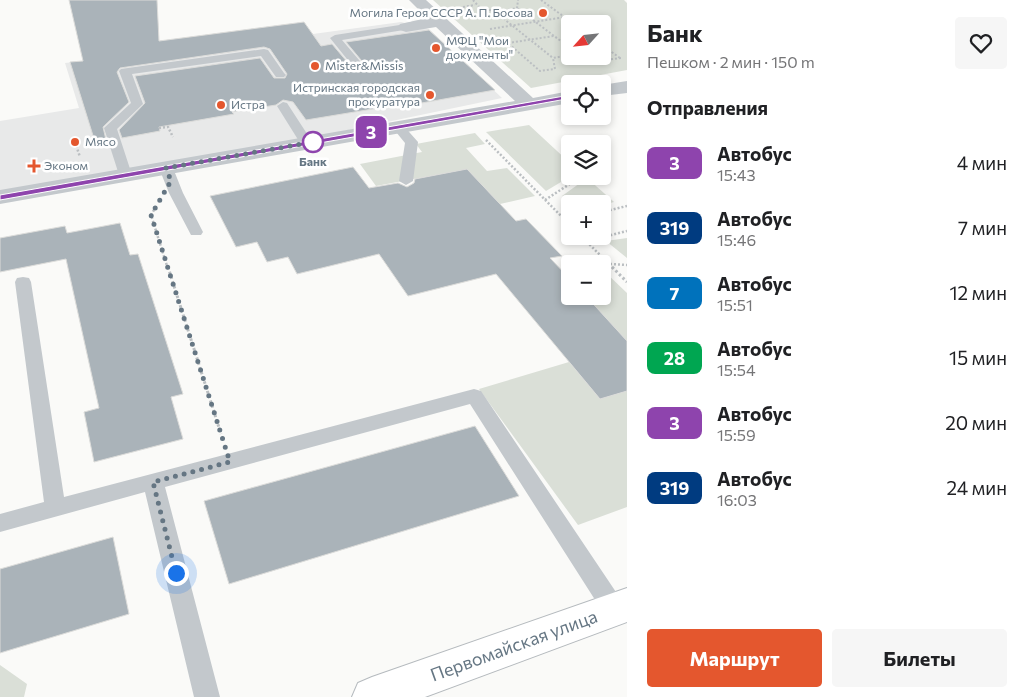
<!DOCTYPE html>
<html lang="ru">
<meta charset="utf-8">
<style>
:root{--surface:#fff;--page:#f6f6f6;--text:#202124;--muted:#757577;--accent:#e4572e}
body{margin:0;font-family:Commissioner,sans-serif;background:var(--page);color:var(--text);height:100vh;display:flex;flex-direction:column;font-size:19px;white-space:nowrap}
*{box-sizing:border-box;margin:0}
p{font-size:16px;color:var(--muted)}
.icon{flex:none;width:28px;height:28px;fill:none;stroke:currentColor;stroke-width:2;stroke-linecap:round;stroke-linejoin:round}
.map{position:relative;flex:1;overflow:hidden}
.details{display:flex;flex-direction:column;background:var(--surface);width:400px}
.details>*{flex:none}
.badge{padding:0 10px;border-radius:8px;font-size:18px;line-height:32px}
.needle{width:32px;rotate:243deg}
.fabs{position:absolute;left:561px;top:15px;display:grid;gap:10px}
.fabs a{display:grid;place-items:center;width:50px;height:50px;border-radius:5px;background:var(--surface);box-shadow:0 2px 8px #0003;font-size:25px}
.you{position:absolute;width:25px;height:25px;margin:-12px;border:4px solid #fff;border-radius:50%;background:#1a73e8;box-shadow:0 0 0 8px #1a73e833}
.map>.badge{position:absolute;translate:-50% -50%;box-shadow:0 0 0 2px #fff}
h2{padding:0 20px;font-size:19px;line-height:45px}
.round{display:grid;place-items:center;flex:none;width:52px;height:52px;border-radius:5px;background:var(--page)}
.overview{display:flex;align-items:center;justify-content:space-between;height:85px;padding:0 20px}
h1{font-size:24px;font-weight:700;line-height:38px}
.primary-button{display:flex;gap:10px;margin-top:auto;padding:10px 20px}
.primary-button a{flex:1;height:58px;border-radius:5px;background:var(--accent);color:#fff;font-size:20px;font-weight:700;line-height:58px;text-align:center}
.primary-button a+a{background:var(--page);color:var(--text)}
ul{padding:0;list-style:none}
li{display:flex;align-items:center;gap:15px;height:65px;padding:0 20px}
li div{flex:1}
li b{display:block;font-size:19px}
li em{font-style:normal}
li .badge{min-width:55px;font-weight:700;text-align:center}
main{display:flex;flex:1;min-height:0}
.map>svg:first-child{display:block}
.built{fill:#e8e9e9}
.green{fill:#dadfd7;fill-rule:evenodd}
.building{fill:#aab3b9;stroke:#dcdcda}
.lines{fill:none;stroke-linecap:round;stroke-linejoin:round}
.primary-casing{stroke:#b5babe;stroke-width:2}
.path-far2{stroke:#bbbfc2;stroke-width:2;stroke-dasharray:2 2;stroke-linecap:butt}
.path-far1{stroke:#bbbfc2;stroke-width:2.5;stroke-dasharray:2 2;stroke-linecap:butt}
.path{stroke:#bbbfc2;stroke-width:3;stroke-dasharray:2.5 2.5;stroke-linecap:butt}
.lane{fill:#c3c8cc;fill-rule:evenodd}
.street{fill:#c3c8cc;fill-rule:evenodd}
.primary{fill:#fff;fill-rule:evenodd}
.line{fill:#8e44ad;stroke:#fff}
.walk{stroke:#657683;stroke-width:5;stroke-dasharray:0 9}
.poi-dot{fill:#e4572e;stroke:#fff;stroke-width:2}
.stop-dot{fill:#fff;stroke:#8e44ad;stroke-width:2.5}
.labels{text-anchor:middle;stroke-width:5;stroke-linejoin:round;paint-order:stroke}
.far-poi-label{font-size:12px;fill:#657683;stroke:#fff;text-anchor:start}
.far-stop-label{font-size:12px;font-weight:bold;fill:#657683;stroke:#fff}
.near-street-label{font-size:18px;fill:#657683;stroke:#fff}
</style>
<main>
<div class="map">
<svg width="627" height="697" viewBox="0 0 627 697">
<rect width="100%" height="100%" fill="#fafaf8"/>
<path class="built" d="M 304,22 L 313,34 L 401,22 L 429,29 L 502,98 L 166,168 L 0,197 L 0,121 L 79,108 L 65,63 L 83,61 L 81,51 Z"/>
<path class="green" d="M 433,0 L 624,0 L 627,3 L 627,70 L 531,88 ZM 570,24 L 602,24 L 602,56 L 570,56 Z
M 529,125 L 570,163 L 571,176 L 546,191 L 486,132 Z
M 475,133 L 485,144 L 466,148 L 487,171 L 507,168 L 535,196 L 500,204 L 467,169 L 376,186 L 360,164 L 422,152 L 416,144 Z
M 587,178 L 614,202 L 603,205 L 570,204 L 562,196 Z
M 627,238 L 627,258 L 606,241 Z
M 603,270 L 627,293 L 627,341 L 586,296 L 602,296 Z
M 569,362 L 600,399 L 627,391 L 627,507 L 578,525 L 479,389 Z
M 0,665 L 27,684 L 24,697 L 0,697 Z"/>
<path class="building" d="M 69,0 L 157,0 L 159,41 L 304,22 L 321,46 L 332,44 L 354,70 L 359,72 L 366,69 L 366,66 L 346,42 L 429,30 L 495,90 L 399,107 L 397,105 L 306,120 L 293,102 L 283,100 L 276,105 L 232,112 L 234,114 L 159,127 L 160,131 L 122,138 L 119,130 L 145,103 L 135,76 L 260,58 L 274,78 L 285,78 L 287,74 L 270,49 L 264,47 L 120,68 L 117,72 L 129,102 L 103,127 L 106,140 L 95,142 L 70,62 L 83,61 Z
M 353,167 L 369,188 L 398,183 L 407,187 L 414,183 L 415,179 L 467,169 L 516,221 L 526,219 L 562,256 L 550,258 L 570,279 L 570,296 L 586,296 L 627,341 L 627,391 L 600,399 L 496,274 L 408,296 L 379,254 L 297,274 L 288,257 L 267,262 L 257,242 L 236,247 L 210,196 Z
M 120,223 L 130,255 L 138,254 L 183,394 L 171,397 L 183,439 L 94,462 L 84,412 L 99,408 L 66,259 L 0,272 L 0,238 L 65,226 L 67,233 Z
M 475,426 L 519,496 L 229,584 L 204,501 Z
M 113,537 L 129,614 L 0,653 L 0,569 Z"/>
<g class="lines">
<g class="primary-casing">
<path id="primary" d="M 627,588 L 627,622 L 425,697 L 352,697 L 358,683 L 372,677 Z"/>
</g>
<path class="path-far2" d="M 473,0 L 480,8 L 499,12 L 517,8 L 518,0
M 541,0 L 574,24
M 463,7 L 475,5
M 517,8 L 570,48
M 494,11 L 553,58
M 490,29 L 565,17
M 508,43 L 554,36
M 509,44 L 540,71 L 554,69
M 602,45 L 620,58
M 584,56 L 598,61 L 621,58
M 555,69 L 553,58 L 570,55"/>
<path class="path-far1" d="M 159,128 L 168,127 L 173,137
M 486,140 L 570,225
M 75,142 L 80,157
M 602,163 L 610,159
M 545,200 L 582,176
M 154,210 L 151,215 L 168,269
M 602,212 L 627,206
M 581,236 L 614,269
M 587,241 L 627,231
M 610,264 L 627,265"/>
<path class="path" d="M 168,267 L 221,434
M 612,267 L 627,282"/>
<path class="lane" d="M 406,24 L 411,27 L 410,29 L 342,40 L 365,67 L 359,70 L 355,69 L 330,38 L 335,35 Z
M 264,49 L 268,50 L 284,73 L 286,75 L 284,77 L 276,77 L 261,56 L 132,74 L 143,104 L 117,129 L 132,175 L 125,179 L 120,178 L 104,128 L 131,103 L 119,71 L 121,69 Z
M 283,102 L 287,103 L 313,143 L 312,146 L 307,147 L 302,146 L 277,106 Z
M 398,123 L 402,124 L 418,142 L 413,181 L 406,185 L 399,181 L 405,143 L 392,127 Z
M 166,164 L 173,168 L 183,193 L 203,232 L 201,235 L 191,235 L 169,193 L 159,168 Z
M 23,277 L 29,278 L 31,282 L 64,497 L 474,389 L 481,391 L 622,601 L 626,609 L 622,617 L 614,620 L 606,617 L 470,404 L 165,487 L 220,697 L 194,697 L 145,492 L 0,532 L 0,514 L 44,502 L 15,282 L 17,278 Z"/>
<path class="street" d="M 409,0 L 426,0 L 533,98 L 570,91 L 570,103 L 0,204 L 0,190 L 515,101 L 436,27 L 406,32 L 400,30 L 398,27 L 400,24 L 427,18 Z
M 627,81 L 627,93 L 602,96 L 602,85 Z"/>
<use href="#primary" class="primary"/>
</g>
<path class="line" d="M 570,95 L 573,97 L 572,98 L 0,200 L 0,195 Z"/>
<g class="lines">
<path class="walk" d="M 176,573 L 153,482 L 230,462 L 151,215 L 171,181 L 166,168 L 313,142"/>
</g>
<g class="poi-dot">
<circle cx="543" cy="13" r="5"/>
<circle cx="436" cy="48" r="5"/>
<circle cx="315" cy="66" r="5"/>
<circle cx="430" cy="95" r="5"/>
<circle cx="221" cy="105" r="5"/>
<circle cx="75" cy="142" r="5"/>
<path d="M31.5 158.5h5v5h5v5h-5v5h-5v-5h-5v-5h5z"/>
</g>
<circle class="stop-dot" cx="313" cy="142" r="10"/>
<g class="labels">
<g class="far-poi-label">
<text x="533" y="17" text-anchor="end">Могила Героя СССР А. П. Босова</text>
<text x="446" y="45">МФЦ "Мои<tspan x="446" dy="14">документы"</tspan></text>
<text x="325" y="70">Mister&amp;Missis</text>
<text x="420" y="92" text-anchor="end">Истринская городская<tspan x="420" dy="14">прокуратура</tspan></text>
<text x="231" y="109">Истра</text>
<text x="85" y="146">Мясо</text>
<text x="44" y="170">Эконом</text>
</g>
<g class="far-stop-label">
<text x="313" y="166">Банк</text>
</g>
<g class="near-street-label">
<text transform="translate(514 646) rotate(-20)" y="6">Первомайская улица</text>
</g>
</g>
</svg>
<div class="fabs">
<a><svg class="needle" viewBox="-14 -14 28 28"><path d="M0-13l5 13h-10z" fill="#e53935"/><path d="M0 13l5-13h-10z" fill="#757577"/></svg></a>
<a><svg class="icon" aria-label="locate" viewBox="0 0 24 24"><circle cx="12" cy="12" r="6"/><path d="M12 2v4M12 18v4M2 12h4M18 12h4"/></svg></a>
<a><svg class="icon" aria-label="layers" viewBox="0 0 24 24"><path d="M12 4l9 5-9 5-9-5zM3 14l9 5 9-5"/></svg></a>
<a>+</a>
<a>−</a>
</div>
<div class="you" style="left:176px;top:573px"></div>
<b class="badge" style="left:371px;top:132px;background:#8e44ad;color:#fff">3</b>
</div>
<section class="details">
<div class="overview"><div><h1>Банк</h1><p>Пешком · 2 мин · 150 m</p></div><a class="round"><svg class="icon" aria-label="heart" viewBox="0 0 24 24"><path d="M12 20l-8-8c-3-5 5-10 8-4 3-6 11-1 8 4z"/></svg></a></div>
<h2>Отправления</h2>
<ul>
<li><span class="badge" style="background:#8e44ad;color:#fff">3</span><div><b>Автобус</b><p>15:43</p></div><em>4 мин</em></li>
<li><span class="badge" style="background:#003b80;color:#fff">319</span><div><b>Автобус</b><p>15:46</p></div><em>7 мин</em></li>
<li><span class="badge" style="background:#0072bc;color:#fff">7</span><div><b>Автобус</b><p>15:51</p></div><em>12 мин</em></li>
<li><span class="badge" style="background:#00a651;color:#fff">28</span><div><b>Автобус</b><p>15:54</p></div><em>15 мин</em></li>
<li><span class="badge" style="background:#8e44ad;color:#fff">3</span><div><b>Автобус</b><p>15:59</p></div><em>20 мин</em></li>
<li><span class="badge" style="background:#003b80;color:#fff">319</span><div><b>Автобус</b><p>16:03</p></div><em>24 мин</em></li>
</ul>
<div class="primary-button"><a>Маршрут</a><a>Билеты</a></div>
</section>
</main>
